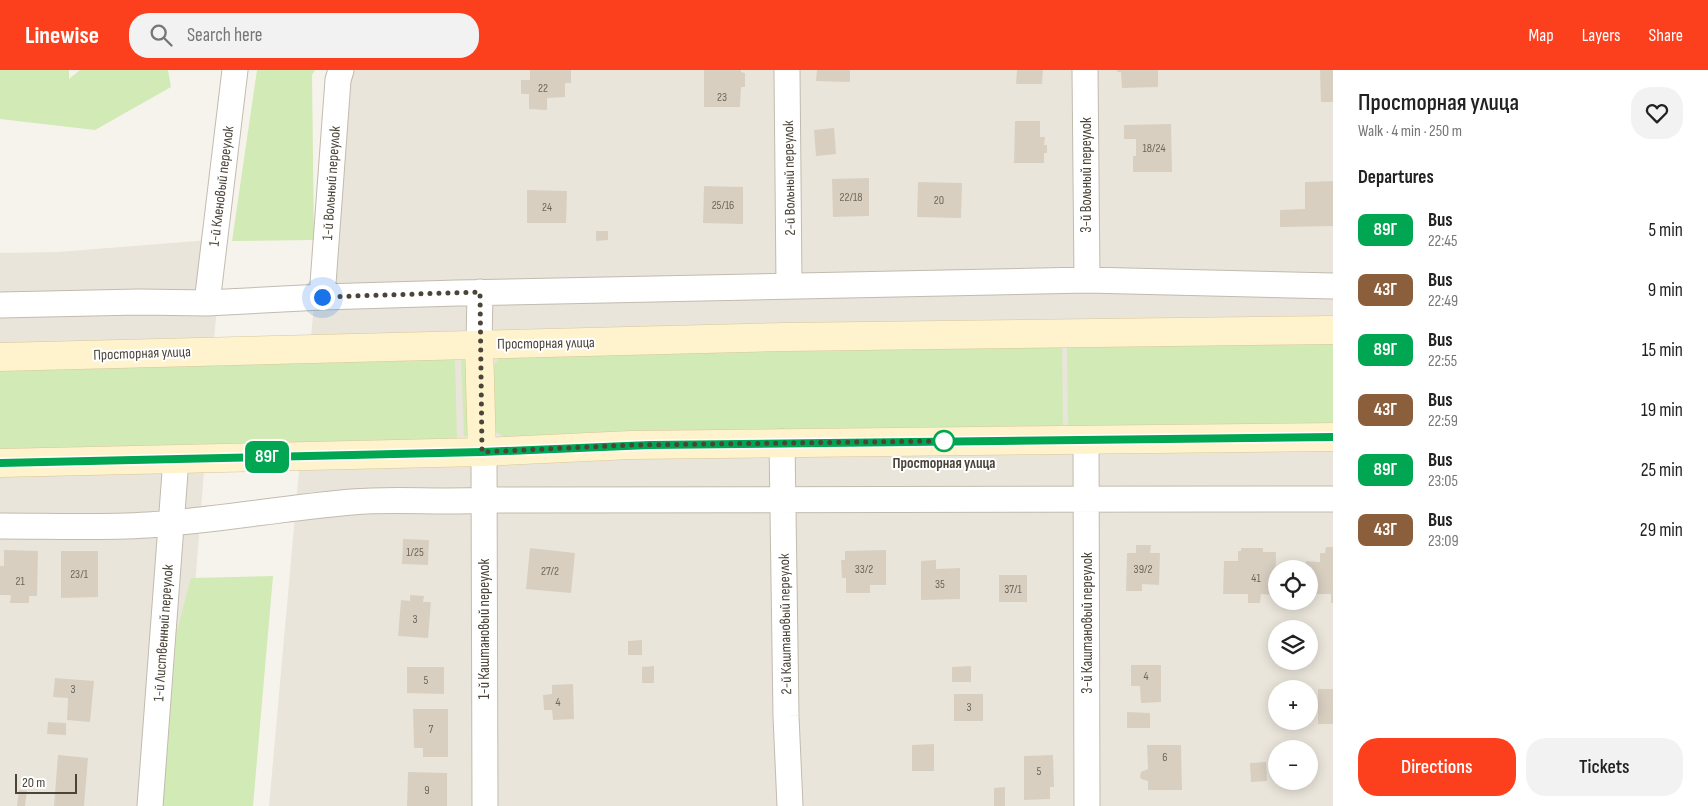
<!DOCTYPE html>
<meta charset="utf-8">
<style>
:root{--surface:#fff;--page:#f2f2f2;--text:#222;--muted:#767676;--accent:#fc3f1d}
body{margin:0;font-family:"Sofia Sans Condensed",sans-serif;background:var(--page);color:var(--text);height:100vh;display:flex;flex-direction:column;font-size:19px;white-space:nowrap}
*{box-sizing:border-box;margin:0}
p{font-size:16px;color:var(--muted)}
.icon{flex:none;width:28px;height:28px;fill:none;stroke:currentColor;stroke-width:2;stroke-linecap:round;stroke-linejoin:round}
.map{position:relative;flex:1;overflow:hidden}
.side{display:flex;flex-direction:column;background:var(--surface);width:375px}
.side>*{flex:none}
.badge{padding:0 10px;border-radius:8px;font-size:18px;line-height:32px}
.tools{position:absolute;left:1268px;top:490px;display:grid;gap:10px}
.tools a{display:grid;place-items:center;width:50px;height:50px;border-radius:50%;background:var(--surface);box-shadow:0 2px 12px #0003;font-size:25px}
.scale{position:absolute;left:15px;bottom:12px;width:62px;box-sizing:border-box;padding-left:5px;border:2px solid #4b4439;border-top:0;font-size:14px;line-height:18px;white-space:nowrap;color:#4b4439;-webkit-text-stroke:4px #fff;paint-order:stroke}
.you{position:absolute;width:25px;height:25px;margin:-12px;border:4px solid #fff;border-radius:50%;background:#1a73e8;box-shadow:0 0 0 8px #1a73e833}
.map>.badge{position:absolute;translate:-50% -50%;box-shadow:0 0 0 2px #fff}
h2{padding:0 25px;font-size:19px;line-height:45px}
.round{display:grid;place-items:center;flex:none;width:52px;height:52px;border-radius:20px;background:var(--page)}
.headline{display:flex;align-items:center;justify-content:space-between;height:85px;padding:0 25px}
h1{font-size:24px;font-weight:600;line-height:38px}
.button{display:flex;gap:10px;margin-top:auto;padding:10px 25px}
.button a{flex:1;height:58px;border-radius:20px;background:var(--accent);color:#fff;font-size:20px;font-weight:600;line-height:58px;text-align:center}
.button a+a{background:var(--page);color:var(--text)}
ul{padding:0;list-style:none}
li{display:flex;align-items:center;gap:15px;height:60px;padding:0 25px}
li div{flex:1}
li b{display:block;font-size:19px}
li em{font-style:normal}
li .badge{min-width:55px;font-weight:700;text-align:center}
header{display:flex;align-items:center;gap:30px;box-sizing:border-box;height:70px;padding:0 25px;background:var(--accent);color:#fff}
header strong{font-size:24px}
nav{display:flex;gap:28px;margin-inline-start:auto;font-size:18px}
.search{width:350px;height:45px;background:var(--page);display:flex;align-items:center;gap:12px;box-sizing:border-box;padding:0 18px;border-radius:20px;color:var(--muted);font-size:19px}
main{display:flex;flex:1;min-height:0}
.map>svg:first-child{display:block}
.residential{fill:#eae5da;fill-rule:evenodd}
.green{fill:#d2eab5}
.building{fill:#d8cfc1}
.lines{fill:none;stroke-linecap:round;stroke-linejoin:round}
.street-casing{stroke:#c2bbae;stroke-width:27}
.secondary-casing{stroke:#d6c79b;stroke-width:29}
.street{stroke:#fff;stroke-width:25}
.secondary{stroke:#fff3cd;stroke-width:28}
.line-casing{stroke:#fff;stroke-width:11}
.line{stroke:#00a651;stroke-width:8}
.walk{stroke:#4b4439;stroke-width:5;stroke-dasharray:0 9}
.stop-dot{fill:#fff;stroke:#00a651;stroke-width:2.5}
.labels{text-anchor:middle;stroke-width:4;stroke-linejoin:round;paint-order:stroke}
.number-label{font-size:12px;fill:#6e675b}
.street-label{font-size:15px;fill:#4b4439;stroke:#fff}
.stop-label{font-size:15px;font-weight:bold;fill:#4b4439;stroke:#fff}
</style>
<header>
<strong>Linewise</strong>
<div class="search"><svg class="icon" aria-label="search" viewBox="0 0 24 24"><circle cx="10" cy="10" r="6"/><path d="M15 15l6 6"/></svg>Search here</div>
<nav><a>Map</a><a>Layers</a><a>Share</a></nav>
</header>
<main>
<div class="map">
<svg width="1333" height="736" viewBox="0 0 1333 736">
<rect width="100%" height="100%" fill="#f6f3ec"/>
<path class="residential" d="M 335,0 L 1333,0 L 1333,736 L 269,736 ZM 1276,499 L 1309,499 L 1309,531 L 1276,531 ZM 1276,559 L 1309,559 L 1309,591 L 1276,591 ZM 1276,619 L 1309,619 L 1309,651 L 1276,651 ZM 1276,679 L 1309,679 L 1309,711 L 1276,711 Z
M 222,169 L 178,736 L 0,736 L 0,183 L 58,182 Z"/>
<path class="green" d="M 0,0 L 69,0 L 69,9 L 80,0 L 168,0 L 171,17 L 95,60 L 0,49 Z
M 257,0 L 315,0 L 312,5 L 314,170 L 232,171 Z
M 1333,273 L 1333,353 L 1068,356 L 1067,275 Z
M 1062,275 L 1063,357 L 505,367 L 496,362 L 494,357 L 493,296 L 499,288 L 504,286 Z
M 455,288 L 457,369 L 0,380 L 0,300 Z
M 461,289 L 467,291 L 469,364 L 464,367 Z
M 273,506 L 253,736 L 163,736 L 177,561 L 191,508 Z"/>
<path class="building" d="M 530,0 L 571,0 L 571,13 L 565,13 L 565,27 L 547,28 L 547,40 L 529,39 L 529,24 L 521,24 L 521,10 L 530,10 Z
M 704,0 L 741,0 L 741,2 L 745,3 L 745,17 L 741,17 L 740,37 L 704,37 Z
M 817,0 L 850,0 L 850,12 L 816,11 Z
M 1017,0 L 1043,0 L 1042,14 L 1016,14 Z
M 1116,0 L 1158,0 L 1158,17 L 1122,18 L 1121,2 L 1118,2 Z
M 1320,0 L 1333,0 L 1333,32 L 1321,32 Z
M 1015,51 L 1040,51 L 1040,67 L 1045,67 L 1044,75 L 1047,75 L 1047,83 L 1044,83 L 1044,93 L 1014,93 Z
M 1171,54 L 1172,102 L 1133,102 L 1133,86 L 1136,86 L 1136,69 L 1124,69 L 1124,55 Z
M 834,58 L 836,84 L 816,86 L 814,60 Z
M 869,108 L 869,146 L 833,147 L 832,109 Z
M 1333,111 L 1333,156 L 1280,157 L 1280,140 L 1305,139 L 1305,112 Z
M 918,112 L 962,113 L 961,148 L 917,147 Z
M 704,116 L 743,117 L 743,154 L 703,153 Z
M 527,120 L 567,121 L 566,153 L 527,153 Z
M 596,161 L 608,161 L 608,170 L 596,171 Z
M 403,469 L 429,470 L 428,495 L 402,494 Z
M 1136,475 L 1151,475 L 1150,483 L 1160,483 L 1159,515 L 1142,514 L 1142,521 L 1126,521 L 1127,483 L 1136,483 Z
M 1326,477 L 1333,477 L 1333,533 L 1331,533 L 1331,524 L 1309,524 L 1309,499 L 1306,499 L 1306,491 L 1320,492 L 1320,483 L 1325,483 Z
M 530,478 L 575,483 L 571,523 L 526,519 Z
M 1241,478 L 1263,478 L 1263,482 L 1276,482 L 1275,525 L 1261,524 L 1260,533 L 1248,533 L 1248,524 L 1223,524 L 1224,491 L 1238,491 L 1238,481 L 1241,481 Z
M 4,480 L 38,481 L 37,526 L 29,526 L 29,533 L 10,533 L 11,525 L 0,525 L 0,496 L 4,496 Z
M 886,480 L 886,515 L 870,515 L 870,523 L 846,523 L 846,508 L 842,508 L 841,490 L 845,490 L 845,481 Z
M 61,481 L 98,481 L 98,527 L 61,528 Z
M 936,490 L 936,499 L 960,498 L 960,529 L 921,530 L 921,491 Z
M 999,505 L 1027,505 L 1027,532 L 999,532 Z
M 410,525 L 424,526 L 423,532 L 431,532 L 428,568 L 398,566 L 401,530 L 410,531 Z
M 642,570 L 642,585 L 628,585 L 628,571 Z
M 1131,595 L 1161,595 L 1161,632 L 1141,633 L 1140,616 L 1131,616 Z
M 654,596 L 654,613 L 642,613 L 642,597 Z
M 971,596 L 971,612 L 952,612 L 952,597 Z
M 407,597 L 444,597 L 444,624 L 407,623 Z
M 55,608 L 94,611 L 90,652 L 67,650 L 68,628 L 53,627 Z
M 573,614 L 574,649 L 553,650 L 552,640 L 544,640 L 543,625 L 552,624 L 552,615 Z
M 1318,619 L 1333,619 L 1333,654 L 1318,654 Z
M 954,624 L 983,624 L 983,651 L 954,651 Z
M 413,639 L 448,639 L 448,687 L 423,687 L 423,678 L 414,678 Z
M 1127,642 L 1150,643 L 1150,658 L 1127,658 Z
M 48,652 L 66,653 L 66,665 L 47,664 Z
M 934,674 L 934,701 L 912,701 L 912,675 Z
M 1147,675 L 1181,675 L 1182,720 L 1148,720 L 1148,711 L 1141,709 L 1140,706 L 1141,702 L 1148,699 Z
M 58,685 L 88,688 L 84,736 L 54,736 Z
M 1053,685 L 1054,717 L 1050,717 L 1050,729 L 1024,730 L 1024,686 Z
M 1266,692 L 1267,711 L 1251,712 L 1250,693 Z
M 408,702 L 447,703 L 447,736 L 407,736 Z
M 1005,717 L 1005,736 L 994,736 L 994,718 Z
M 19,720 L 27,721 L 25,736 L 17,736 Z"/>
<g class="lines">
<g class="street-casing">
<path id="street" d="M 787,0 L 789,215
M 1085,0 L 1087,210
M 322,227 L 338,10 L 341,0
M 207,233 L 235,0
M 0,235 L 139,232 L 207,233 L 322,227 L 457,223 L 1087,210 L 1333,216
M 479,275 L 480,222
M 1086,369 L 1087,736
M 782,372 L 786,646 L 790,736
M 482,382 L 484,388 L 485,736
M 0,456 C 49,456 99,458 148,455 C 216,450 284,438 352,432 C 396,428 440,433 484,430 L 1333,429
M 150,736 L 176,389"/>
</g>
<g class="secondary-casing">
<path id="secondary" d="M 479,275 L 482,382
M 0,287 L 785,267 L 1333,260
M 0,393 L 482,382 L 631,375 L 1333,367"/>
</g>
<use href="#street" class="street"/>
<use href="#secondary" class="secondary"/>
</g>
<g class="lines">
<g class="line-casing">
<path id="line" d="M 0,393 L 482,382 L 650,375 L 1333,367"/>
</g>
<use href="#line" class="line"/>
<path class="walk" d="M 322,227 L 480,222 L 482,382 L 631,375 L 944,371"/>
</g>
<circle class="stop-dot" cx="944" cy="371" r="10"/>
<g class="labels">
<g class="number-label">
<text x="543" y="22">22</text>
<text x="722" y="31">23</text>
<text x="1154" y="82">18/24</text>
<text x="851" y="131">22/18</text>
<text x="939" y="134">20</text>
<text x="723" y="139">25/16</text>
<text x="547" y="141">24</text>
<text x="415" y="486">1/25</text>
<text x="864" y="503">33/2</text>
<text x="1143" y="503">39/2</text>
<text x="550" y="505">27/2</text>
<text x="79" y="508">23/1</text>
<text x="1256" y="512">41</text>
<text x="20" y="515">21</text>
<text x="940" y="518">35</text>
<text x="1013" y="523">37/1</text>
<text x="415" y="553">3</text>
<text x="1146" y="610">4</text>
<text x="426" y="614">5</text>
<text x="73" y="623">3</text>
<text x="558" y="636">4</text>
<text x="969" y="641">3</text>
<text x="431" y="663">7</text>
<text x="1165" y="691">6</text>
<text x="1039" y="705">5</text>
<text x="427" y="724">9</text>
</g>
<g class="street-label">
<text transform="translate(1086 105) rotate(-90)" y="5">3-й Вольный переулок</text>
<text transform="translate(789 108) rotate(-91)" y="5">2-й Вольный переулок</text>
<text transform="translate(331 113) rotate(-86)" y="5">1-й Вольный переулок</text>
<text transform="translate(221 116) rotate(-83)" y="5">1-й Кленовый переулок</text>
<text transform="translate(546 273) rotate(-1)" y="5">Просторная улица</text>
<text transform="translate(142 283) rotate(-2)" y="5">Просторная улица</text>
<text transform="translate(1087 553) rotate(-90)" y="5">3-й Каштановый переулок</text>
<text transform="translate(785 554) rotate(-91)" y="5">2-й Каштановый переулок</text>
<text transform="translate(484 559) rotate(-90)" y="5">1-й Каштановый переулок</text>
<text transform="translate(163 563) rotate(-86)" y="5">1-й Лиственный переулок</text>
</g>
<g class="stop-label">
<text x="944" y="398">Просторная улица</text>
</g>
</g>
</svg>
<div class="tools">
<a><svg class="icon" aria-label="locate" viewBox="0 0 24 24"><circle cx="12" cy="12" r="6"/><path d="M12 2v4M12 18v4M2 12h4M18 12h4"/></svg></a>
<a><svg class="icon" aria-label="layers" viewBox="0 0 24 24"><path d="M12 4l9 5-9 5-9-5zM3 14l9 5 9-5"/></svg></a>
<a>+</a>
<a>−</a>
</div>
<div class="scale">20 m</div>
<div class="you" style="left:322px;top:227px"></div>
<b class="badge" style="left:267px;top:387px;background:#00a651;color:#fff">89Г</b>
</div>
<section class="side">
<div class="headline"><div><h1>Просторная улица</h1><p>Walk · 4 min · 250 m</p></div><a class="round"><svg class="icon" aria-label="heart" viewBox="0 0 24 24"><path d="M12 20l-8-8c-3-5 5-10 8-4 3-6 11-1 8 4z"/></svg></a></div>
<h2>Departures</h2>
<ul>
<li><span class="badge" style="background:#00a651;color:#fff">89Г</span><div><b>Bus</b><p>22:45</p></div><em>5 min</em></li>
<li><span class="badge" style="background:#8b5e3c;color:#fff">43Г</span><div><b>Bus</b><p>22:49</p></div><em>9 min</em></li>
<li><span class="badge" style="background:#00a651;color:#fff">89Г</span><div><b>Bus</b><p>22:55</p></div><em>15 min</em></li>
<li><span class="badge" style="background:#8b5e3c;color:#fff">43Г</span><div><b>Bus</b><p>22:59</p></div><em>19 min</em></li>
<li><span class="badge" style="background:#00a651;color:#fff">89Г</span><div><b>Bus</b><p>23:05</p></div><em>25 min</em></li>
<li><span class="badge" style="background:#8b5e3c;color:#fff">43Г</span><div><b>Bus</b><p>23:09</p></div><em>29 min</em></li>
</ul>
<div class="button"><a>Directions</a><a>Tickets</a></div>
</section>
</main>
